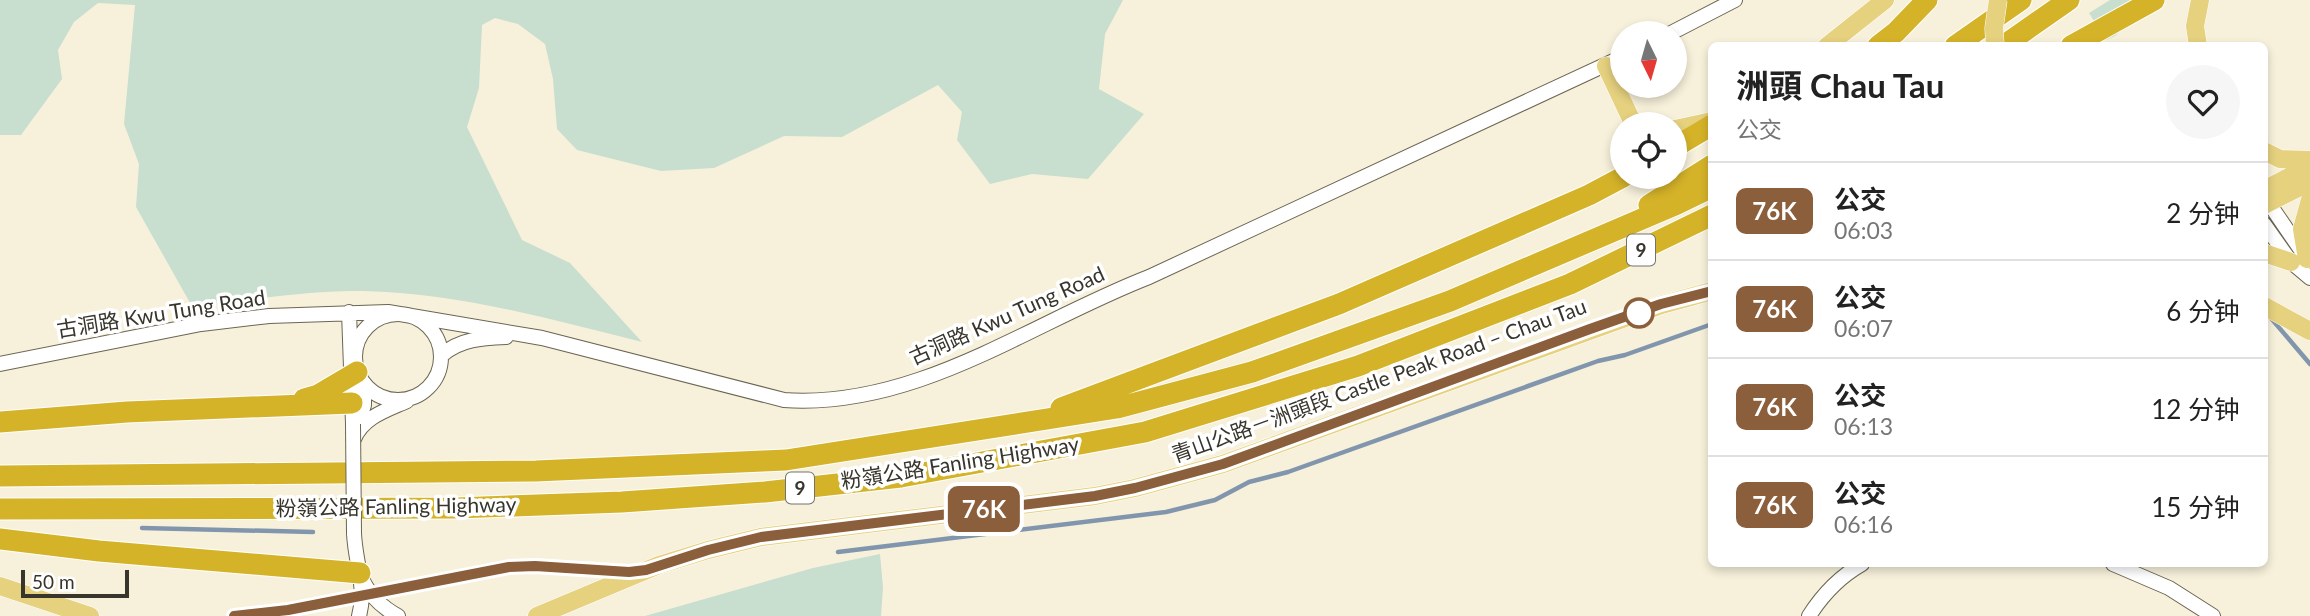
<!DOCTYPE html>
<html lang="zh">
<meta charset="utf-8">
<style>
:root{--surface:#fff;--page:#f6f6f6;--text:#222;--muted:#767676;--line:#e0e0e0}
body{margin:0;font-family:Lato,"Noto Sans SC",sans-serif;background:var(--page);color:var(--text);height:100vh;display:flex;flex-direction:column;font-size:26px;white-space:nowrap}
*{box-sizing:border-box;margin:0}
p{font-size:23px;color:var(--muted)}
.icon{flex:none;width:38px;height:38px;fill:none;stroke:currentColor;stroke-width:2;stroke-linecap:round;stroke-linejoin:round}
.map{position:relative;flex:1;overflow:hidden}
.drawer{position:absolute;left:1708px;top:42px;width:560px;height:525px;display:flex;flex-direction:column;background:var(--surface);border-radius:10px;box-shadow:0 4px 10px #0003}
.drawer>*{flex:none}
.badge{padding:0 14px;border-radius:10px;font-size:24px;line-height:46px}
.needle{width:46px;rotate:175deg}
.fabs{position:absolute;left:1610px;top:21px;display:grid;gap:14px}
.fabs a{display:grid;place-items:center;width:77px;height:77px;border-radius:50%;background:var(--surface);box-shadow:0 4px 10px #0003;font-size:35px}
.scale{position:absolute;left:21px;bottom:18px;width:108px;box-sizing:border-box;padding-left:7px;border:4px solid #37352c;border-top:0;font-size:19px;line-height:24px;white-space:nowrap;color:#37352c;-webkit-text-stroke:5px #fff;paint-order:stroke}
.map>.badge{position:absolute;translate:-50% -50%;box-shadow:0 0 0 4px #fff}
.round{display:grid;place-items:center;flex:none;width:74px;height:74px;border-radius:37px;background:var(--page)}
.head{display:flex;align-items:center;justify-content:space-between;height:119px;padding:0 28px}
h1{font-size:33px;font-weight:700;line-height:52px}
ul{padding:0;list-style:none}
li{display:flex;align-items:center;gap:21px;height:98px;padding:0 28px;border-top:2px solid var(--line)}
li div{flex:1}
li b{display:block;font-size:26px}
li em{font-style:normal}
li .badge{min-width:77px;font-weight:700;text-align:center}
.map>svg:first-child{display:block}
.green{fill:#c8decf}
.lines{fill:none;stroke-linecap:round;stroke-linejoin:round}
.stream{stroke:#8196ad;stroke-width:4.5}
.minor-casing{stroke:#6b6553;stroke-width:16}
.major-casing{stroke:#fff;stroke-width:19}
.highway-casing{stroke:#fff;stroke-width:23}
.minor{stroke:#fff;stroke-width:14}
.major{stroke:#e6d17f;stroke-width:18}
.highway{stroke:#d5b329;stroke-width:21}
.minor-bridge-casing{stroke:#6b6553;stroke-width:16;stroke-linecap:butt}
.major-bridge-casing{stroke:#fff;stroke-width:19;stroke-linecap:butt}
.minor-bridge{stroke:#fff;stroke-width:14}
.major-bridge{stroke:#e6d17f;stroke-width:18}
.line-casing{stroke:#fff;stroke-width:16}
.line{stroke:#8b5e3c;stroke-width:10}
.stop-dot{fill:#fff;stroke:#8b5e3c;stroke-width:3.5}
.labels{text-anchor:middle;stroke-width:7;stroke-linejoin:round;paint-order:stroke}
.shield{fill:#fff;stroke:#73726b;stroke-width:2}
.shield-label{font-size:19px;font-weight:bold;fill:#37352c}
.street-label{font-size:21px;fill:#37352c;stroke:#fff}
</style>
<div class="map">
<svg width="2310" height="616" viewBox="0 0 2310 616">
<rect width="100%" height="100%" fill="#f7f1db"/>
<path class="green" d="M 0,0 L 1123,0 L 1105,34 L 1099,89 L 1144,114 L 1088,179 L 1032,174 L 990,184 L 957,140 L 962,112 L 938,85 L 842,137 L 784,136 L 714,168 L 661,171 L 577,150 L 557,129 L 553,79 L 545,44 L 518,24 L 495,18 L 482,25 L 479,88 L 467,127 L 522,240 L 570,263 L 642,342 C 551,319 458,293 363,291 C 306,290 250,300 193,308 L 136,207 L 139,164 L 124,124 L 135,5 L 98,3 L 74,22 L 58,50 L 62,79 L 21,135 L 0,135 Z
M 2110,0 L 2158,0 L 2115,36 L 2106,40 L 2089,13 Z
M 880,554 L 883,587 L 881,616 L 645,616 L 813,568 Z"/>
<g class="lines">
<path class="stream" d="M 2270,317 L 2310,364
M 142,528 L 313,532
M 838,552 L 1166,512 L 1215,500 L 1249,482 L 1288,472 L 1598,361 L 1625,355 L 1712,324"/>
<g class="minor-casing">
<path id="minor" d="M 1671,33 L 1735,0
M 2264,196 L 2305,256
M 2264,224 L 2291,262 L 2310,278
M 349,312 L 353,424
M355 357a43 43 0 1 1 86 0a43 43 0 1 1-86 0Z
M 442,355 C 460,339 482,338 506,337
M 0,364 L 201,324 L 269,316 L 388,312 L 542,338 L 784,400 C 917,409 1030,323 1149,277 L 1622,57
M 356,430 L 364,405 L 364,385
M 354,439 C 363,417 387,410 407,401
M 354,533 C 355,562 367,588 359,616
M 2113,564 L 2169,588 L 2213,616
M 363,581 C 371,597 383,608 398,616
M 1809,616 C 1823,594 1839,577 1862,564"/>
</g>
<g class="major-casing">
<path id="major" d="M 1827,46 L 1885,0
M 2198,46 L 2195,26 L 2200,0
M 1606,66 L 1631,119 L 1640,124
M 1675,129 L 1712,121
M 2264,151 L 2280,159 L 2310,160
M 2264,190 L 2310,166
M 2264,205 L 2310,182
M 2264,253 L 2291,262
M 2307,259 L 2302,229 L 2310,200
M 2264,306 L 2310,331
M 0,586 L 90,616
M 537,616 L 659,565 L 708,550 L 761,537 L 1095,496 L 1135,488 L 1223,464 L 1661,305 L 1712,291"/>
</g>
<g class="highway-casing">
<path id="highway" d="M 1878,46 L 1896,32 L 1927,0
M 1955,46 L 2021,0
M 2003,46 L 2069,0
M 2071,46 L 2154,0
M 1675,147 L 1712,125
M 1649,205 L 1712,165
M 304,399 L 318,395 L 357,372
M 1061,408 L 1339,304 L 1589,195 L 1623,177
M 0,422 L 127,412 L 352,403
M 0,476 L 536,471 L 763,461 L 786,460 L 1117,408 L 1252,372 L 1450,301 L 1677,204 L 1712,187
M 0,509 L 456,508 L 622,502 L 765,492 L 901,477 L 1145,432 L 1358,366 L 1570,284 L 1712,215
M 0,539 L 99,551 L 360,573"/>
</g>
<use href="#minor" class="minor"/>
<use href="#major" class="major"/>
<use href="#highway" class="highway"/>
<g class="minor-bridge-casing">
<path id="minor-bridge" d="M 353,424 L 354,533"/>
</g>
<g class="major-bridge-casing">
<path id="major-bridge" d="M 1995,46 L 1994,28 L 1998,0"/>
</g>
<use href="#minor-bridge" class="minor-bridge"/>
<use href="#major-bridge" class="major-bridge"/>
</g>
<g class="lines">
<g class="line-casing">
<path id="line" d="M 234,616 L 288,610 L 509,567 L 535,566 L 629,572 L 646,570 L 708,550 L 761,537 L 1095,496 L 1135,488 L 1223,464 L 1590,329 L 1661,304 L 1712,291"/>
</g>
<use href="#line" class="line"/>
</g>
<circle class="stop-dot" cx="1639" cy="313" r="14"/>
<g class="labels">
<g class="shield">
<rect x="1627" y="234.5" width="28" height="31" rx="5"/>
<rect x="786" y="472.5" width="28" height="31" rx="5"/>
</g>
<g class="shield-label">
<text x="1641" y="257">9</text>
<text x="800" y="495">9</text>
</g>
<g class="street-label">
<text transform="translate(161 314) rotate(-9)" y="7">古洞路 Kwu Tung Road</text>
<text transform="translate(1007 316) rotate(-24)" y="7">古洞路 Kwu Tung Road</text>
<text transform="translate(1379 381) rotate(-20)" y="7">青山公路－洲頭段 Castle Peak Road – Chau Tau</text>
<text transform="translate(960 463) rotate(-9)" y="7">粉嶺公路 Fanling Highway</text>
<text transform="translate(396 507) rotate(-1)" y="7">粉嶺公路 Fanling Highway</text>
</g>
</g>
</svg>
<div class="fabs">
<a><svg class="needle" viewBox="-14 -14 28 28"><path d="M0-13l5 13h-10z" fill="#e53935"/><path d="M0 13l5-13h-10z" fill="#767676"/></svg></a>
<a><svg class="icon" aria-label="locate" viewBox="0 0 24 24"><circle cx="12" cy="12" r="6"/><path d="M12 2v4M12 18v4M2 12h4M18 12h4"/></svg></a>
</div>
<div class="scale">50 m</div>
<b class="badge" style="left:984px;top:509px;background:#8b5e3c;color:#fff">76K</b>
<section class="drawer">
<div class="head"><div><h1>洲頭 Chau Tau</h1><p>公交</p></div><a class="round"><svg class="icon" aria-label="heart" viewBox="0 0 24 24"><path d="M12 20l-8-8c-3-5 5-10 8-4 3-6 11-1 8 4z"/></svg></a></div>
<ul>
<li><span class="badge" style="background:#8b5e3c;color:#fff">76K</span><div><b>公交</b><p>06:03</p></div><em>2 分钟</em></li>
<li><span class="badge" style="background:#8b5e3c;color:#fff">76K</span><div><b>公交</b><p>06:07</p></div><em>6 分钟</em></li>
<li><span class="badge" style="background:#8b5e3c;color:#fff">76K</span><div><b>公交</b><p>06:13</p></div><em>12 分钟</em></li>
<li><span class="badge" style="background:#8b5e3c;color:#fff">76K</span><div><b>公交</b><p>06:16</p></div><em>15 分钟</em></li>
</ul>
</section>
</div>
